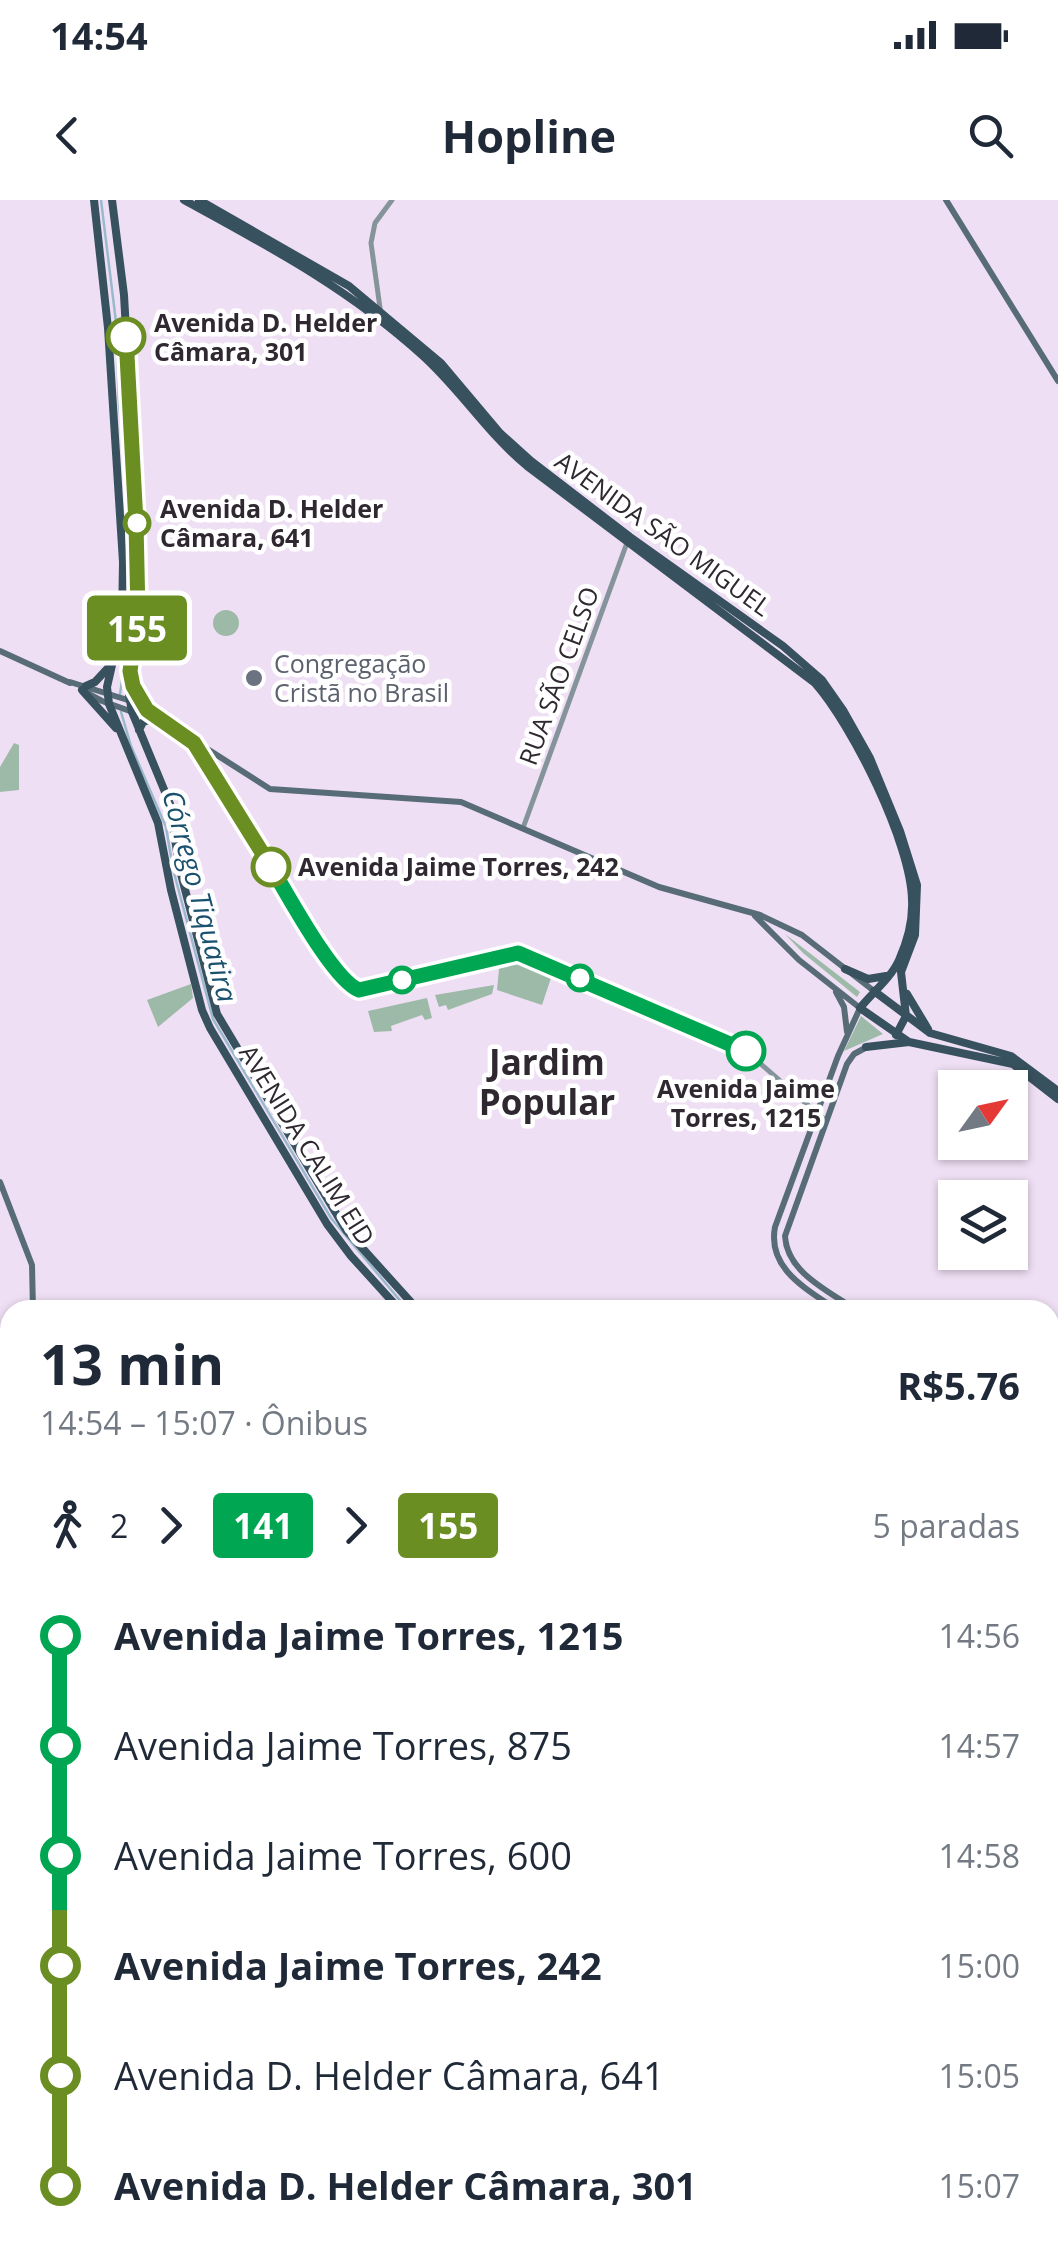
<!DOCTYPE html>
<html lang="pt">
<meta charset="utf-8">
<style>
:root{--surface:#fff;--page:#f2f2f3;--text:#1f2937;--muted:#747a83}
body{margin:0;font-family:"Open Sans",sans-serif;background:var(--page);color:var(--text);height:100vh;display:flex;flex-direction:column;font-size:38px;white-space:nowrap}
*{box-sizing:border-box;margin:0}
p{font-size:32px;color:var(--muted)}
.icon{flex:none;width:55px;height:55px;fill:none;stroke:currentColor;stroke-width:2;stroke-linecap:round;stroke-linejoin:round}
.map{position:relative;flex:1;overflow:hidden}
.details{position:absolute;left:0px;top:1100px;width:1060px;height:962px;display:flex;flex-direction:column;background:var(--surface);border-radius:30px 30px 0 0;box-shadow:0 2px 8px #0004}
.details>*{flex:none}
.badge{padding:0 20px;border-radius:8px;font-size:35px;line-height:65px}
.needle{width:65px;rotate:57deg}
.controls{position:absolute;left:938px;top:870px;display:grid;gap:20px}
.controls a{display:grid;place-items:center;width:90px;height:90px;border-radius:0px;background:var(--surface);box-shadow:0 2px 8px #0004;font-size:50px}
.map>.badge{position:absolute;translate:-50% -50%;box-shadow:0 0 0 5px #fff}
.legs{display:flex;align-items:center;gap:15px;height:110px;padding:0 40px;font-size:32px}
.legs p{margin-inline-start:auto}
.head{display:flex;align-items:center;justify-content:space-between;height:170px;padding:0 40px}
h1{font-size:55px;font-weight:700;line-height:75px}
ul{padding:0 40px;list-style:none}
li{display:flex;align-items:center;gap:35px;height:110px;font-size:38px}
li i{display:grid;place-items:center;width:15px;height:100%;margin:0 12px;background:currentColor}
li i::after{content:'';width:25px;height:25px;margin:-12px;border:8px solid;border-radius:50%;background:var(--surface)}
li p{margin-inline-start:auto}
li:first-child i{background:linear-gradient(#0000 50%,currentColor 0)}
li:last-child i{background:linear-gradient(currentColor 50%,#0000 0)}
.status{display:flex;justify-content:space-between;align-items:center;height:70px;padding:0 50px;background:var(--surface);direction:ltr}
.status svg{height:28px;fill:currentColor}
header{display:flex;justify-content:space-between;align-items:center;height:130px;padding:0 40px;background:var(--surface);font-size:45px;font-weight:700}
.map>svg:first-child{display:block}
.green{fill:#9dbaa9}
.lines{fill:none;stroke-linecap:round;stroke-linejoin:round}
.stream{stroke:#9ab9cd;stroke-width:2.5}
.tertiary{stroke:#85939b;stroke-width:5}
.secondary{stroke:#586c78;stroke-width:6}
.primary{stroke:#38515e;stroke-width:8}
.line-1-casing{stroke:#fff;stroke-width:22}
.line-2-casing{stroke:#fff;stroke-width:22}
.line-1{stroke:#00a651;stroke-width:15}
.line-2{stroke:#6b8e23;stroke-width:15}
.stop-2-dot{fill:#fff;stroke:#6b8e23;stroke-width:5}
.worship-dot{fill:#6b7280;stroke:#fff;stroke-width:4}
.stop-1-dot{fill:#fff;stroke:#00a651;stroke-width:5}
.labels{text-anchor:middle;stroke-width:9;stroke-linejoin:round;paint-order:stroke}
.stop-label{font-size:25px;font-weight:bold;fill:#2f2830;stroke:#fff;text-anchor:start}
.street-label{font-size:25px;fill:#2f2830;stroke:#fff}
.worship-label{font-size:25px;fill:#5b616d;stroke:#fff;text-anchor:start}
.water-label{font-size:28px;font-style:italic;fill:#1a526e;stroke:#fff}
.district-label{font-size:35px;font-weight:bold;fill:#2f2830;stroke:#fff}
</style>
<div class="status"><b>14:54</b><svg viewBox="0 0 49 12"><path d="M0 12V9h3v3zM5 12V6h3v6zM10 12V3h3v9zM15 12V0h3v12zM26 1h20v11H26zM47 4h2v5h-2z"/></svg></div>
<header><svg class="icon" aria-label="back" viewBox="0 0 24 24"><path d="M15 5l-7 7 7 7"/></svg>Hopline<svg class="icon" aria-label="search" viewBox="0 0 24 24"><circle cx="10" cy="10" r="6"/><path d="M15 15l6 6"/></svg></header>
<div class="map">
<svg width="1058" height="2062" viewBox="0 0 1058 2062">
<rect width="100%" height="100%" fill="#efdff4"/>
<path class="green" d="M213 423a13 13 0 1 1 26 0a13 13 0 1 1-26 0Z
M 14,543 L 19,545 L 19,590 L 0,592 L 0,567 Z
M 785,734 L 860,792 L 857,797 L 803,753 Z
M 510,756 L 553,772 L 542,805 L 497,790 L 499,769 L 496,761 Z
M 191,784 L 193,798 L 158,827 L 147,800 Z
M 494,785 L 492,794 L 448,810 L 446,805 L 439,807 L 435,795 Z
M 427,798 L 432,818 L 425,820 L 422,815 L 391,826 L 392,831 L 374,832 L 368,811 Z
M 861,816 L 883,834 L 844,851 Z"/>
<g class="lines">
<path class="stream" d="M 101,0 L 116,122 L 119,205 L 130,302 L 130,427 L 120,494
M 121,512 L 131,546 L 166,627 L 173,669 L 213,819 L 331,1018 L 408,1110
M 378,2062 L 383,2052"/>
<path class="tertiary" d="M 381,115 L 371,43 L 375,23 L 392,0
M 195,543 L 258,648
M 523,628 L 628,340
M 257,647 L 335,774 L 344,785 L 359,790 L 494,757 L 521,754 L 746,851 L 825,920
M 283,687 L 328,758
M 0,1827 L 10,1831
M 1050,1848 L 1058,1847
M 579,2062 L 582,2052"/>
<path class="secondary" d="M 946,0 L 1058,181
M 0,451 L 70,483
M 70,482 L 134,502 L 270,589 L 461,602 L 659,687 L 760,715 L 802,735 L 874,791
M 85,492 L 102,501 L 166,524
M 755,716 L 799,760 L 860,808 L 838,856 L 775,1027 C 767,1069 807,1089 837,1110
M 836,792 L 844,807 L 847,832
M 0,982 L 32,1065 L 33,1110
M 856,1110 C 829,1091 787,1073 785,1036 L 847,864 L 854,854 L 867,847
M 10,1245 L 10,1260
M 1050,1298 L 1058,1322
M 1050,1331 L 1058,1359
M 0,1892 L 10,1880"/>
<path class="primary" d="M 94,0 L 108,128 L 123,362 L 122,421 L 107,487 L 109,504 L 158,623 L 171,690 L 202,810 L 210,828 L 327,1024 L 351,1056 L 400,1110
M 112,0 L 124,95 L 136,309 L 137,414 L 129,495 L 132,512 L 170,604 L 179,666 L 217,814 L 346,1030 L 418,1110
M 184,0 C 270,47 348,88 422,155 C 460,189 487,233 527,266 L 815,483 C 852,525 911,643 912,700 C 913,720 907,742 899,760 C 891,778 872,793 860,808 L 909,842 L 1013,864 L 1058,899
M 199,0 L 349,86 L 441,163 L 500,233 L 531,261 L 630,337 L 783,446 L 822,480 L 843,510 L 870,558 L 900,631 L 917,685 L 915,735 L 901,772 L 906,816 L 896,835
M 133,483 L 138,497 L 147,510
M 86,486 L 95,482 L 108,468
M 82,490 L 116,528
M 139,530 L 143,522 L 152,519
M 845,769 L 868,779 L 886,776
M 874,791 L 930,833 L 1011,856 L 1058,891
M 907,794 L 928,829
M 866,847 L 909,842
M 370,2062 L 376,2052
M 385,2062 L 391,2052"/>
</g>
<g class="lines">
<g class="line-1-casing">
<path id="line-1" d="M 271,667 C 287,693 333,780 359,790 L 518,753 L 746,851"/>
</g>
<g class="line-2-casing">
<path id="line-2" d="M 126,137 L 136,323 L 138,414 L 130,471 L 133,486 L 147,510 L 194,543 L 271,667"/>
</g>
<use href="#line-1" class="line-1"/>
<use href="#line-2" class="line-2"/>
</g>
<g class="stop-2-dot">
<circle cx="126" cy="137" r="18"/>
<circle cx="137" cy="323" r="12"/>
<circle cx="271" cy="667" r="18"/>
</g>
<circle class="worship-dot" cx="254" cy="478" r="10"/>
<g class="stop-1-dot">
<circle cx="580" cy="778" r="12"/>
<circle cx="402" cy="780" r="12"/>
<circle cx="746" cy="851" r="18"/>
</g>
<g class="labels">
<g class="stop-label">
<text x="154" y="132">Avenida D. Helder<tspan x="154" dy="29">Câmara, 301</tspan></text>
<text x="160" y="318">Avenida D. Helder<tspan x="160" dy="29">Câmara, 641</tspan></text>
<text x="298" y="676">Avenida Jaime Torres, 242</text>
<text x="746" y="898" text-anchor="middle">Avenida Jaime<tspan x="746" dy="29">Torres, 1215</tspan></text>
</g>
<g class="street-label">
<text transform="translate(663 334) rotate(36)" y="9">AVENIDA SÃO MIGUEL</text>
<text transform="translate(559 476) rotate(-70)" y="9">RUA SÃO CELSO</text>
<text transform="translate(307 945) rotate(58)" y="9">AVENIDA CALIM EID</text>
</g>
<g class="worship-label">
<text x="274" y="473">Congregação<tspan x="274" dy="29">Cristã no Brasil</tspan></text>
</g>
<g class="water-label">
<text transform="translate(200 696) rotate(75)" y="10">Córrego Tiquatira</text>
</g>
<g class="district-label">
<text x="547" y="875">Jardim<tspan x="547" dy="40">Popular</tspan></text>
</g>
</g>
</svg>
<div class="controls">
<a><svg class="needle" viewBox="-14 -14 28 28"><path d="M0-13l5 13h-10z" fill="#e53935"/><path d="M0 13l5-13h-10z" fill="#747a83"/></svg></a>
<a><svg class="icon" aria-label="layers" viewBox="0 0 24 24"><path d="M12 4l9 5-9 5-9-5zM3 14l9 5 9-5"/></svg></a>
</div>
<b class="badge" style="left:137px;top:428px;background:#6b8e23;color:#fff">155</b>
<section class="details">
<div class="head"><div><h1>13 min</h1><p>14:54 – 15:07 · Ônibus</p></div><b>R$5.76</b></div>
<div class="legs"><svg class="icon" aria-label="walk" viewBox="0 0 24 24"><circle cx="13" cy="4" r="2"/><path d="M13 8l-2 6 4 7M11 14l-3 7M7 12l3-4h3l4 4"/></svg>2<svg class="icon" aria-label="forward" viewBox="0 0 24 24"><path d="M9 5l7 7-7 7"/></svg><b class="badge" style="background:#00a651;color:#fff">141</b><svg class="icon" aria-label="forward" viewBox="0 0 24 24"><path d="M9 5l7 7-7 7"/></svg><b class="badge" style="background:#6b8e23;color:#fff">155</b><p>5 paradas</p></div>
<ul>
<li><i style="color:#00a651"></i><b>Avenida Jaime Torres, 1215</b><p>14:56</p></li>
<li><i style="color:#00a651"></i><span>Avenida Jaime Torres, 875</span><p>14:57</p></li>
<li><i style="color:#00a651"></i><span>Avenida Jaime Torres, 600</span><p>14:58</p></li>
<li><i style="color:#6b8e23"></i><b>Avenida Jaime Torres, 242</b><p>15:00</p></li>
<li><i style="color:#6b8e23"></i><span>Avenida D. Helder Câmara, 641</span><p>15:05</p></li>
<li><i style="color:#6b8e23"></i><b>Avenida D. Helder Câmara, 301</b><p>15:07</p></li>
</ul>
</section>
</div>
